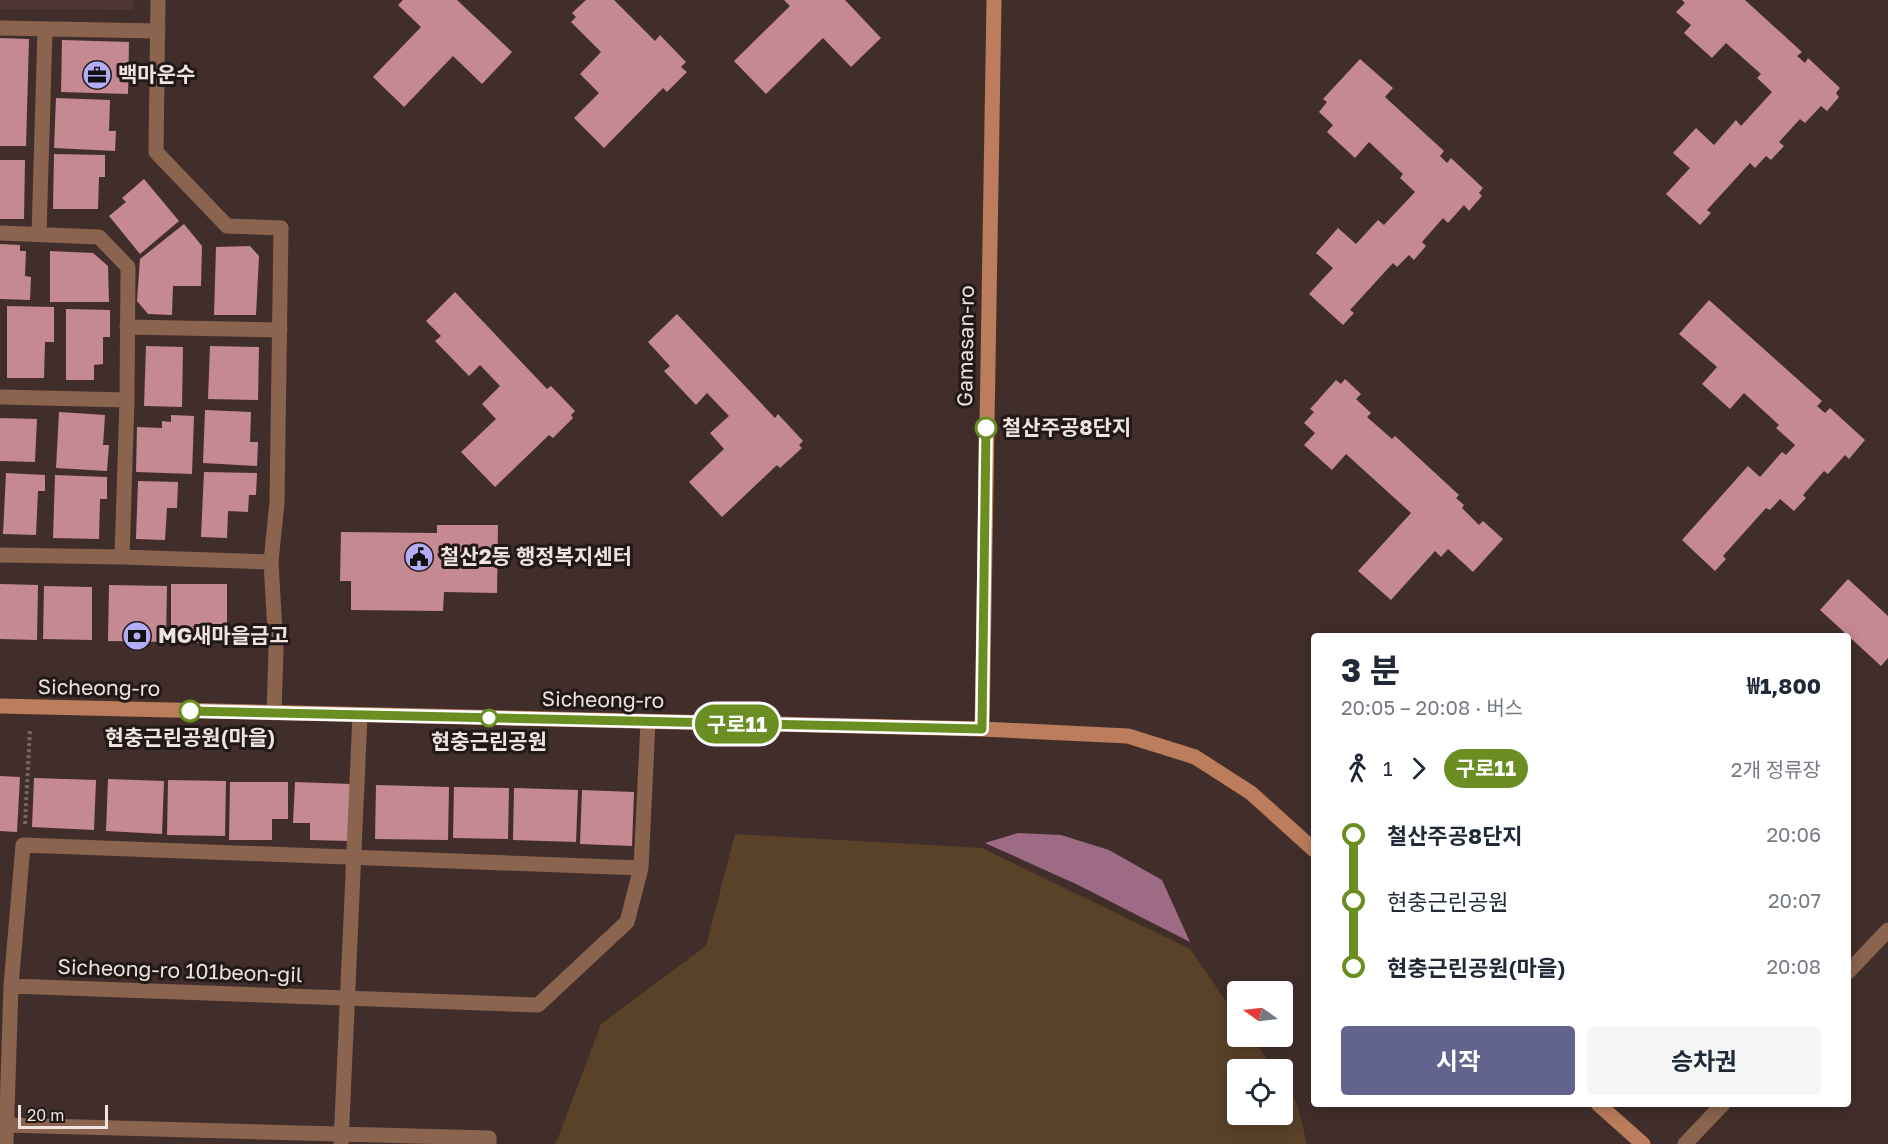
<!DOCTYPE html>
<html lang="ko">
<meta charset="utf-8">
<style>
:root{--surface:#fff;--page:#f6f6f7;--text:#1f2937;--muted:#747a83;--accent:#62648e}
body{margin:0;font-family:"Golos Text","Noto Sans KR",sans-serif;background:var(--page);color:var(--text);height:100vh;display:flex;flex-direction:column;font-size:22px;white-space:nowrap}
*{box-sizing:border-box;margin:0}
p{font-size:20px;color:var(--muted)}
.icon{flex:none;width:33px;height:33px;fill:none;stroke:currentColor;stroke-width:2;stroke-linecap:round;stroke-linejoin:round}
.map{position:relative;flex:1;overflow:hidden}
.panel{position:absolute;left:1311px;top:633px;width:540px;height:474px;display:flex;flex-direction:column;background:var(--surface);border-radius:6px;box-shadow:0 3px 15px #0003}
.panel>*{flex:none}
.badge{padding:0 12px;border-radius:20px;font-size:21px;line-height:39px}
.needle{width:39px;rotate:284deg}
.controls{position:absolute;left:1227px;top:981px;display:grid;gap:12px}
.controls a{display:grid;place-items:center;width:66px;height:66px;border-radius:6px;background:var(--surface);box-shadow:0 3px 15px #0003;font-size:30px}
.scale{position:absolute;left:18px;bottom:15px;width:90px;box-sizing:border-box;padding-left:6px;border:3px solid #efe2e0;border-top:0;font-size:16px;line-height:21px;white-space:nowrap;color:#efe2e0;-webkit-text-stroke:4px #211917;paint-order:stroke}
.map>.badge{position:absolute;translate:-50% -50%;box-shadow:0 0 0 3px #fff}
.legs{display:flex;align-items:center;gap:9px;height:66px;padding:0 30px;font-size:20px}
.legs p{margin-inline-start:auto}
.head{display:flex;align-items:center;justify-content:space-between;height:102px;padding:0 30px}
h1{font-size:33px;font-weight:700;line-height:45px}
.cta{display:flex;gap:12px;margin-top:auto;padding:12px 30px}
.cta a{flex:1;height:69px;border-radius:6px;background:var(--accent);color:#fff;font-size:24px;font-weight:700;line-height:69px;text-align:center}
.cta a+a{background:var(--page);color:var(--text)}
ul{padding:0 30px;list-style:none}
li{display:flex;align-items:center;gap:21px;height:66px;font-size:22px}
li i{display:grid;place-items:center;width:9px;height:100%;margin:0 8px;background:currentColor}
li i::after{content:'';width:15px;height:15px;margin:-8px;border:4px solid;border-radius:50%;background:var(--surface)}
li p{margin-inline-start:auto}
li:first-child i{background:linear-gradient(#0000 50%,currentColor 0)}
li:last-child i{background:linear-gradient(currentColor 50%,#0000 0)}
.map>svg:first-child{display:block}
.built{fill:#503633}
.green{fill:#594228}
.water{fill:#9e6b84}
.building{fill:#c58992}
.lines{fill:none;stroke-linecap:round;stroke-linejoin:round}
.path{stroke:#776664;stroke-width:4;stroke-dasharray:3 3;stroke-linecap:butt}
.lane{stroke:#8b644f;stroke-width:15}
.street{stroke:#8b644f;stroke-width:15}
.secondary{stroke:#bb7d5c;stroke-width:15}
.line-1-casing{stroke:#fff;stroke-width:14}
.line-1{stroke:#6b8e23;stroke-width:9}
.stop-1-dot{fill:#fff;stroke:#6b8e23;stroke-width:3}
.labels{text-anchor:middle;stroke-width:6;stroke-linejoin:round;paint-order:stroke}
.poi-label{font-size:21px;font-weight:bold;fill:#efe2e0;stroke:#211917;text-anchor:start}
.street-label{font-size:21px;fill:#efe2e0;stroke:#211917}
.stop-label{font-size:21px;font-weight:bold;fill:#efe2e0;stroke:#211917}
</style>
<div class="map">
<svg width="1888" height="1144" viewBox="0 0 1888 1144">
<rect width="100%" height="100%" fill="#412e2b"/>
<path class="built" d="M 0,0 L 134,0 L 134,10 L 0,9 Z"/>
<path class="green" d="M 735,834 L 982,848 L 1190,949 L 1237,1017 L 1238,1036 L 1251,1037 L 1274,1069 L 1238,1070 L 1238,1114 L 1282,1114 L 1283,1082 L 1297,1103 L 1307,1144 L 554,1144 L 558,1138 L 601,1024 L 706,946 Z"/>
<path class="water" d="M 1018,833 L 1061,835 L 1109,850 L 1162,880 L 1190,942 L 1076,884 L 985,843 Z"/>
<path class="building" d="M 403,0 L 457,0 L 512,52 L 482,84 L 453,56 L 404,107 L 373,77 L 421,27 L 398,5 Z
M 586,0 L 614,0 L 655,41 L 660,35 L 686,62 L 681,67 L 687,72 L 667,92 L 663,88 L 604,148 L 574,118 L 599,93 L 580,74 L 601,52 L 571,22 L 576,17 L 572,13 Z
M 784,0 L 845,0 L 881,38 L 851,67 L 823,38 L 766,94 L 734,61 L 790,6 Z
M 1682,0 L 1745,0 L 1802,52 L 1797,56 L 1805,63 L 1808,58 L 1840,88 L 1836,93 L 1839,97 L 1827,111 L 1821,106 L 1805,123 L 1800,119 L 1779,142 L 1784,146 L 1771,160 L 1766,156 L 1755,168 L 1750,163 L 1707,210 L 1711,213 L 1700,225 L 1666,194 L 1690,168 L 1673,153 L 1696,128 L 1714,145 L 1736,120 L 1741,126 L 1772,92 L 1757,78 L 1761,74 L 1726,43 L 1712,58 L 1684,33 L 1691,25 L 1676,12 L 1685,3 Z
M 0,38 L 29,39 L 26,146 L 0,146 Z
M 62,40 L 129,42 L 128,94 L 61,92 Z
M 1360,59 L 1393,88 L 1385,97 L 1444,151 L 1440,156 L 1447,163 L 1451,158 L 1483,188 L 1479,193 L 1482,196 L 1469,211 L 1464,205 L 1448,223 L 1443,218 L 1422,242 L 1426,246 L 1414,260 L 1409,255 L 1397,267 L 1393,263 L 1350,310 L 1354,313 L 1343,325 L 1309,294 L 1333,268 L 1316,253 L 1338,228 L 1356,244 L 1378,220 L 1384,225 L 1415,192 L 1400,178 L 1403,174 L 1369,142 L 1355,158 L 1327,132 L 1333,125 L 1319,112 L 1327,102 L 1323,99 Z
M 56,98 L 110,100 L 109,131 L 116,131 L 115,151 L 54,148 Z
M 54,154 L 105,155 L 105,177 L 99,177 L 98,209 L 53,209 Z
M 0,160 L 25,160 L 24,219 L 0,219 Z
M 144,179 L 179,221 L 140,254 L 109,216 L 126,202 L 122,198 Z
M 184,224 L 202,246 L 201,286 L 173,286 L 172,315 L 148,314 L 137,301 L 140,259 Z
M 0,244 L 20,245 L 20,251 L 26,251 L 25,276 L 31,277 L 30,300 L 0,299 Z
M 250,246 L 259,256 L 256,315 L 214,315 L 216,247 Z
M 50,251 L 93,253 L 108,266 L 109,302 L 50,302 Z
M 455,292 L 547,389 L 551,386 L 575,411 L 571,415 L 573,418 L 553,438 L 549,435 L 495,487 L 461,452 L 496,419 L 482,404 L 500,386 L 480,365 L 469,376 L 435,341 L 441,336 L 426,321 Z
M 1709,300 L 1822,401 L 1817,406 L 1825,413 L 1830,408 L 1865,440 L 1849,459 L 1845,455 L 1828,474 L 1824,471 L 1803,495 L 1806,498 L 1794,511 L 1780,499 L 1770,510 L 1766,508 L 1723,556 L 1726,559 L 1715,571 L 1682,540 L 1748,466 L 1760,477 L 1782,452 L 1786,455 L 1795,445 L 1776,428 L 1779,425 L 1744,393 L 1730,409 L 1702,384 L 1717,367 L 1679,334 Z
M 7,306 L 54,307 L 54,342 L 45,342 L 44,378 L 7,378 Z
M 66,309 L 110,310 L 110,337 L 103,337 L 103,364 L 94,365 L 94,380 L 66,380 Z
M 677,314 L 775,418 L 778,414 L 803,441 L 799,445 L 802,448 L 780,468 L 777,465 L 722,517 L 689,482 L 724,449 L 710,433 L 729,416 L 707,393 L 696,405 L 664,371 L 670,366 L 648,342 Z
M 146,346 L 183,347 L 182,407 L 144,406 Z
M 210,346 L 259,347 L 258,400 L 208,399 Z
M 1345,379 L 1361,394 L 1356,399 L 1371,413 L 1367,417 L 1392,439 L 1395,436 L 1459,495 L 1456,498 L 1464,505 L 1462,508 L 1479,525 L 1483,521 L 1503,539 L 1473,572 L 1448,549 L 1441,557 L 1435,551 L 1391,600 L 1358,571 L 1411,513 L 1346,454 L 1332,470 L 1304,445 L 1315,433 L 1304,423 L 1314,412 L 1310,409 L 1336,380 L 1341,384 Z
M 205,410 L 251,412 L 250,442 L 258,442 L 257,466 L 203,463 Z
M 59,412 L 105,415 L 103,445 L 109,445 L 107,471 L 56,468 Z
M 171,415 L 194,416 L 192,474 L 136,472 L 137,427 L 162,428 L 162,421 L 171,422 Z
M 0,418 L 37,419 L 35,462 L 0,461 Z
M 204,472 L 257,473 L 256,495 L 249,495 L 248,512 L 228,511 L 227,538 L 201,537 Z
M 6,473 L 45,475 L 45,491 L 38,491 L 36,535 L 3,534 Z
M 55,475 L 107,477 L 107,499 L 100,499 L 99,539 L 53,538 Z
M 138,481 L 178,482 L 177,508 L 167,508 L 165,540 L 136,539 Z
M 437,525 L 498,525 L 497,593 L 444,592 L 443,611 L 351,610 L 351,581 L 340,581 L 341,532 L 437,533 Z
M 1848,579 L 1888,616 L 1888,658 L 1881,666 L 1820,610 Z
M 0,584 L 38,585 L 37,640 L 0,639 Z
M 171,584 L 227,584 L 227,643 L 171,643 Z
M 109,585 L 167,586 L 166,642 L 108,641 Z
M 44,586 L 92,587 L 92,640 L 43,639 Z
M 0,776 L 20,777 L 17,832 L 0,831 Z
M 34,778 L 96,780 L 94,830 L 32,827 Z
M 108,779 L 164,781 L 162,834 L 106,831 Z
M 168,780 L 226,781 L 225,836 L 167,835 Z
M 230,782 L 288,782 L 288,819 L 272,819 L 272,840 L 229,840 Z
M 295,782 L 351,784 L 349,841 L 310,840 L 310,823 L 293,823 Z
M 376,785 L 449,787 L 448,840 L 375,839 Z
M 454,787 L 509,788 L 508,839 L 453,838 Z
M 514,788 L 578,790 L 576,842 L 513,840 Z
M 582,790 L 634,792 L 632,846 L 580,844 Z"/>
<g class="lines">
<path class="path" d="M 25,824 L 30,729"/>
<path class="lane" d="M 158,0 L 156,152 L 227,226 L 281,228
M 1848,972 L 1888,930
M 1685,1144 L 1723,1104"/>
<path class="street" d="M 0,28 L 158,31
M 0,233 L 99,237 L 128,267 L 127,400 L 0,397
M 39,234 L 45,30
M 127,327 L 280,330
M 0,555 L 122,557 L 271,562
M 122,557 L 127,400
M 274,713 L 276,650 L 271,562 L 277,502 L 281,228
M 11,986 L 538,1005 L 627,922 L 641,868 L 648,722
M 6,1125 L 489,1138 L 489,1144
M 6,1144 L 11,986 L 23,845 L 641,868
M 341,1144 L 360,715"/>
<path class="secondary" d="M 0,706 L 982,729 L 1128,736 L 1195,757 L 1251,793 L 1314,850
M 982,729 L 994,0
M 1598,1104 L 1643,1144"/>
</g>
<g class="lines">
<g class="line-1-casing">
<path id="line-1" d="M 190,711 L 982,729 L 986,428"/>
</g>
<use href="#line-1" class="line-1"/>
</g>
<defs>
<g id="office-disc" transform="scale(1.5)"><circle r="9.5" fill="#b5acf8" stroke="#211917"/><path d="M-6-3h4V-5.5h4V-3h4V5H-6ZM-1-4.5V-3h2v-1.5ZM-6 0V1H6V0Z" fill="#111"/></g>
<g id="civic-disc" transform="scale(1.5)"><circle r="9.5" fill="#b5acf8" stroke="#211917"/><path d="M-.6-6.5H3V-4.5H.6V-3L4-1V1h2V6H-6V1h2V-1L-.6-3ZM-1.2 2.5V6h2.4V2.5Z" fill="#111"/></g>
<g id="bank-disc" transform="scale(1.5)"><circle r="9.5" fill="#b5acf8" stroke="#211917"/><path d="M-6-4H6V4H-6ZM0-2.3a2.3 2.3 0 1 0 0 4.6a2.3 2.3 0 1 0 0-4.6Z" fill="#111"/></g>
</defs>
<g fill-rule="evenodd">
<use href="#office-disc" x="97" y="75"/>
<use href="#civic-disc" x="419" y="557"/>
<use href="#bank-disc" x="137" y="636"/>
</g>
<g class="stop-1-dot">
<circle cx="986" cy="428" r="10"/>
<circle cx="190" cy="711" r="10"/>
<circle cx="489" cy="718" r="8"/>
</g>
<g class="labels">
<g class="poi-label">
<text x="118" y="82">백마운수</text>
<text x="440" y="564">철산2동 행정복지센터</text>
<text x="158" y="643">MG새마을금고</text>
</g>
<g class="street-label">
<text transform="translate(966 346) rotate(-89)" y="7">Gamasan-ro</text>
<text transform="translate(99 688) rotate(1)" y="7">Sicheong-ro</text>
<text transform="translate(603 700) rotate(1)" y="7">Sicheong-ro</text>
<text transform="translate(180 971) rotate(2)" y="7">Sicheong-ro 101beon-gil</text>
</g>
<g class="stop-label">
<text x="1002" y="435" text-anchor="start">철산주공8단지</text>
<text x="190" y="745">현충근린공원(마을)</text>
<text x="489" y="749">현충근린공원</text>
</g>
</g>
</svg>
<div class="controls">
<a><svg class="needle" viewBox="-14 -14 28 28"><path d="M0-13l5 13h-10z" fill="#e53935"/><path d="M0 13l5-13h-10z" fill="#747a83"/></svg></a>
<a><svg class="icon" aria-label="locate" viewBox="0 0 24 24"><circle cx="12" cy="12" r="6"/><path d="M12 2v4M12 18v4M2 12h4M18 12h4"/></svg></a>
</div>
<div class="scale">20 m</div>
<b class="badge" style="left:737px;top:724px;background:#6b8e23;color:#fff">구로11</b>
<section class="panel">
<div class="head"><div><h1>3 분</h1><p>20:05 – 20:08 · 버스</p></div><b>₩1,800</b></div>
<div class="legs"><svg class="icon" aria-label="walk" viewBox="0 0 24 24"><circle cx="13" cy="4" r="2"/><path d="M13 8l-2 6 4 7M11 14l-3 7M7 12l3-4h3l4 4"/></svg>1<svg class="icon" aria-label="forward" viewBox="0 0 24 24"><path d="M9 5l7 7-7 7"/></svg><b class="badge" style="background:#6b8e23;color:#fff">구로11</b><p>2개 정류장</p></div>
<ul>
<li><i style="color:#6b8e23"></i><b>철산주공8단지</b><p>20:06</p></li>
<li><i style="color:#6b8e23"></i><span>현충근린공원</span><p>20:07</p></li>
<li><i style="color:#6b8e23"></i><b>현충근린공원(마을)</b><p>20:08</p></li>
</ul>
<div class="cta"><a>시작</a><a>승차권</a></div>
</section>
</div>
